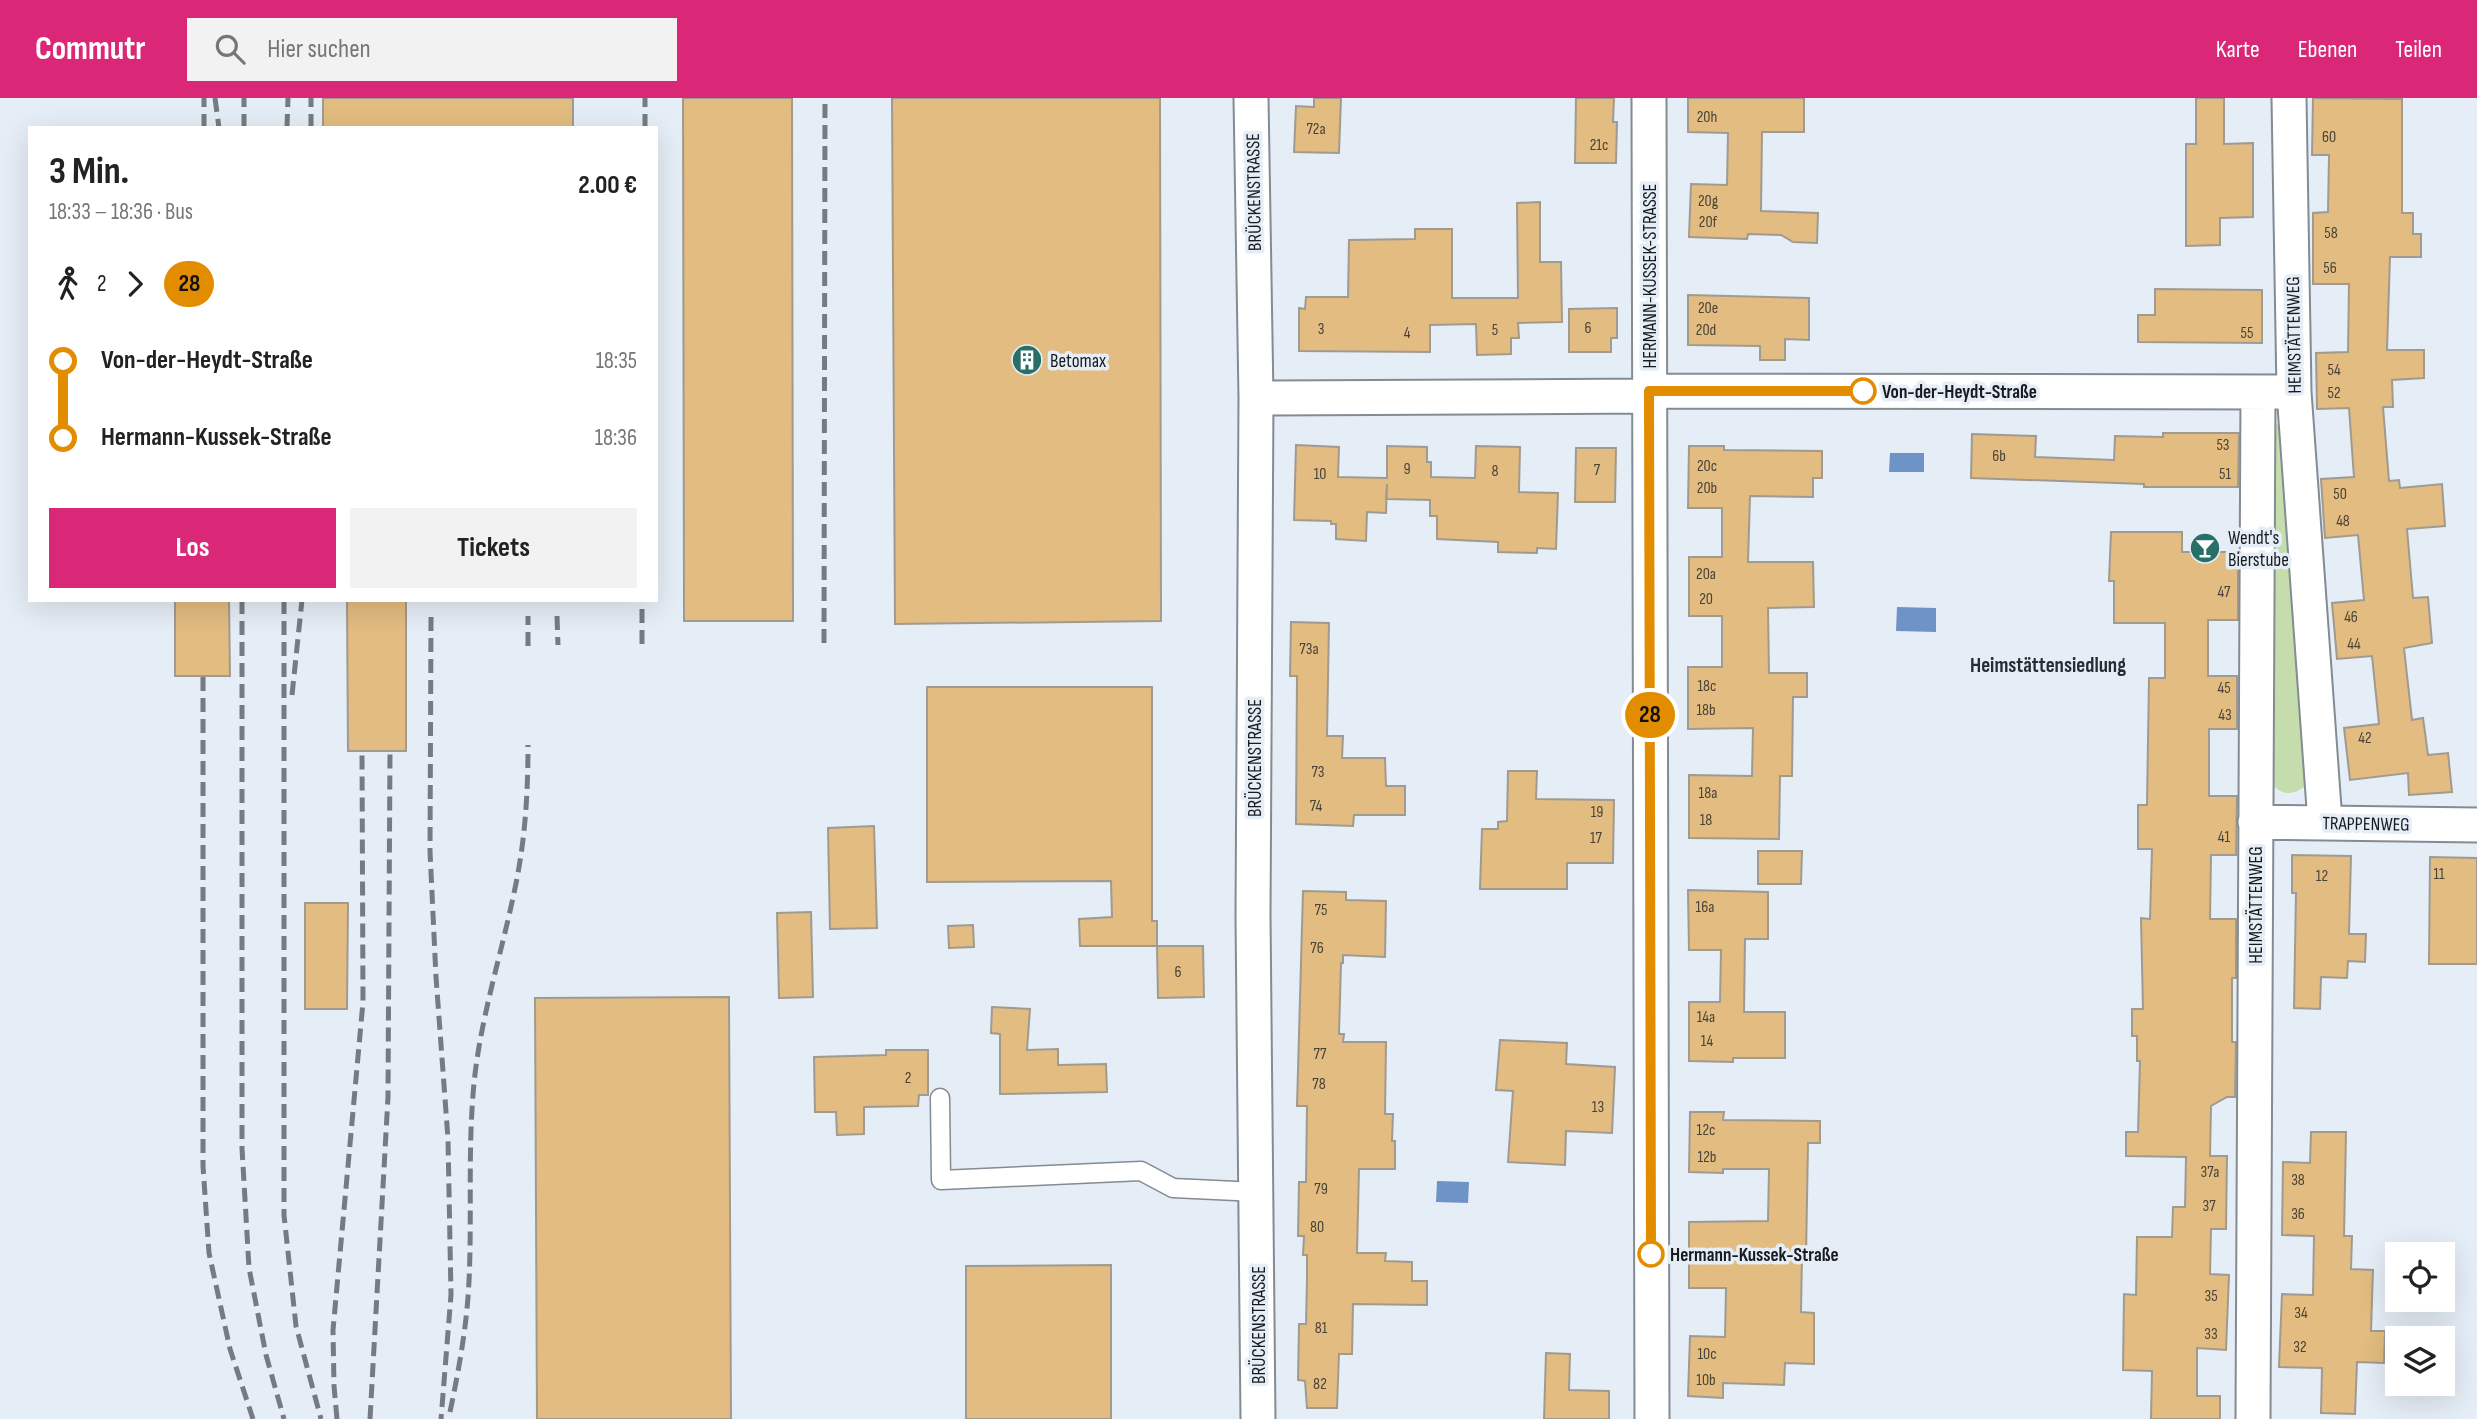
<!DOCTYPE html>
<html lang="de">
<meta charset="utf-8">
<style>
:root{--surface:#fff;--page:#f2f2f2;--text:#222;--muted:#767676;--accent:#db2777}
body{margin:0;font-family:"Sofia Sans Condensed",sans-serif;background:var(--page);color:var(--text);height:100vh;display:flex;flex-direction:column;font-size:26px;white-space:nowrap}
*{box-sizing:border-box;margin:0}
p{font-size:23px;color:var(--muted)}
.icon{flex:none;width:38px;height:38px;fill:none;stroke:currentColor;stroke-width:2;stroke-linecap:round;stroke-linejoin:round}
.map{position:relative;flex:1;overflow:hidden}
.details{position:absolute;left:28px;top:28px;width:630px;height:476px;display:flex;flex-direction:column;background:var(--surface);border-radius:0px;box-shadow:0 7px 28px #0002}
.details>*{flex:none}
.badge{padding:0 14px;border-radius:23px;font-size:24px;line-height:46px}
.controls{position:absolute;left:2385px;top:1144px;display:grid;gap:14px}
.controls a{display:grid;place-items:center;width:70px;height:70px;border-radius:0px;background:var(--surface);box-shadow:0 7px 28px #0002;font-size:35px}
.map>.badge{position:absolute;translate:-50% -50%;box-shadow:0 0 0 4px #fff}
.legs{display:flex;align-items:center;gap:10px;height:77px;padding:0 21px;font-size:23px}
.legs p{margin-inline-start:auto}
.head{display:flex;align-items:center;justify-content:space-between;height:119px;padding:0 21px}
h1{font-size:38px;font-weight:700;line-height:52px}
.cta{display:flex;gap:14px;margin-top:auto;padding:14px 21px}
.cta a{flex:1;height:80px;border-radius:0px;background:var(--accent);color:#fff;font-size:28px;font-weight:700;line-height:80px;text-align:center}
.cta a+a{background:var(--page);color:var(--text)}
ul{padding:0 21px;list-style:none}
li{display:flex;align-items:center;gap:24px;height:77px;font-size:26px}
li i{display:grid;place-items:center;width:10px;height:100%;margin:0 9px;background:currentColor}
li i::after{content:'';width:18px;height:18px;margin:-9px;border:5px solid;border-radius:50%;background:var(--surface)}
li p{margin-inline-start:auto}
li:first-child i{background:linear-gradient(#0000 50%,currentColor 0)}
li:last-child i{background:linear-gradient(currentColor 50%,#0000 0)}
header{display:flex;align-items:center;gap:42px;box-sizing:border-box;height:98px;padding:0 35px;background:var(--accent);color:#fff}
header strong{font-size:33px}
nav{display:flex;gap:38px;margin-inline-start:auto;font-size:24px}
.search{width:490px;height:63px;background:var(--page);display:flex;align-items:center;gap:18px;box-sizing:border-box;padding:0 24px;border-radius:0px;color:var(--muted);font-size:26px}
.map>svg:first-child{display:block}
.green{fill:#c5ddac}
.water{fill:#6e93c7}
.building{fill:#e2bc80;stroke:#a09a91;stroke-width:2}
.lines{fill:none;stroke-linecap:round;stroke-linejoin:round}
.lane-casing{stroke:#838b93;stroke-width:21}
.street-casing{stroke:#838b93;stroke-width:37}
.lane{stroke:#fff;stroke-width:18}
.street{stroke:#fff;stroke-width:33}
.rail{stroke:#767b81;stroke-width:5;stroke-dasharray:14 7;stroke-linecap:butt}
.line-1-casing{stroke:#fff;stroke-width:16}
.line-1{stroke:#e28d00;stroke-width:10}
.stop-1-dot{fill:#fff;stroke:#e28d00;stroke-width:3.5}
.labels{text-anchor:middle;stroke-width:7;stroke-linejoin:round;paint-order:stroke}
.number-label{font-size:16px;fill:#4a4336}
.street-label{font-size:19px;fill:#181b1e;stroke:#e5edf6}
.poi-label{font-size:19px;fill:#181b1e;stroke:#e5edf6;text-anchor:start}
.stop-label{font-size:19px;font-weight:bold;fill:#181b1e;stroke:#e5edf6;text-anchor:start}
.neighbourhood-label{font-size:21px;font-weight:bold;fill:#252c32;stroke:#e5edf6}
</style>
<header>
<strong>Commutr</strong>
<div class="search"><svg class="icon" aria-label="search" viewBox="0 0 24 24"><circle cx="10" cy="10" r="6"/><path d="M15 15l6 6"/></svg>Hier suchen</div>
<nav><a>Karte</a><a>Ebenen</a><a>Teilen</a></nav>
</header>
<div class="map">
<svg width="2477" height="1321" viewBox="0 0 2477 1321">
<rect width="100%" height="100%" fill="#e5edf6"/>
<path class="green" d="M 2271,324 L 2279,327 L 2313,656 L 2306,688 C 2292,697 2285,698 2272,687 Z"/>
<path class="water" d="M 1890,355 L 1924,355 L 1924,374 L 1889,374 Z
M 1897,509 L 1936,510 L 1936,534 L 1896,533 Z
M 1437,1083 L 1469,1084 L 1468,1105 L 1436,1104 Z"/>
<path class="building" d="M 323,0 L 573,0 L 573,30 L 323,30 Z
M 683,0 L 792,0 L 793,523 L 684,523 Z
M 892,0 L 1160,0 L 1161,523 L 895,526 Z
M 1314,0 L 1341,0 L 1339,55 L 1294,54 L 1296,8 L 1314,9 Z
M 1576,0 L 1614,0 L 1613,24 L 1617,24 L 1616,65 L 1575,65 Z
M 1688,0 L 1804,0 L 1804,34 L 1762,34 L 1761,113 L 1818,115 L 1817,145 L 1793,144 L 1781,137 L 1748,136 L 1747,141 L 1689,139 L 1691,86 L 1727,87 L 1728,35 L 1688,34 Z
M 2196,0 L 2224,0 L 2224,46 L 2253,45 L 2253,119 L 2220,120 L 2220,147 L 2186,148 L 2186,46 L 2196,46 Z
M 2313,0 L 2402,1 L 2402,115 L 2413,115 L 2413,136 L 2421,136 L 2421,159 L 2390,159 L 2387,252 L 2424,252 L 2424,280 L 2392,282 L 2393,309 L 2383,309 L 2389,383 L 2399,382 L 2400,390 L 2442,386 L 2445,428 L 2407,431 L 2413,500 L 2428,499 L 2432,545 L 2404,550 L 2412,622 L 2423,620 L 2428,657 L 2448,655 L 2452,694 L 2409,697 L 2408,675 L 2350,682 L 2344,630 L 2379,626 L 2372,558 L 2337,561 L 2332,505 L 2364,502 L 2358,437 L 2325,440 L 2321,381 L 2354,379 L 2349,310 L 2317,311 L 2316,255 L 2348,254 L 2349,186 L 2313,186 L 2313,115 L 2328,114 L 2329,57 L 2312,57 Z
M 1540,104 L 1540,164 L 1561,164 L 1562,224 L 1518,225 L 1519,240 L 1511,240 L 1511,256 L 1477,257 L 1476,226 L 1430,227 L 1430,254 L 1299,253 L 1299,210 L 1305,211 L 1306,199 L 1348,199 L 1349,142 L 1415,141 L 1415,131 L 1452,131 L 1452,200 L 1518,200 L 1517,105 Z
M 2155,191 L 2262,192 L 2262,245 L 2138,244 L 2138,217 L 2155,217 Z
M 1688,197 L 1809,200 L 1809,242 L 1785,241 L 1785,262 L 1760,262 L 1760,248 L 1688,247 Z
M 1617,210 L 1617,240 L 1611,240 L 1611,254 L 1569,254 L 1569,211 Z
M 2163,335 L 2239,335 L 2238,389 L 2144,389 L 2144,386 L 1971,380 L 1972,336 L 2036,338 L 2035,359 L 2114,362 L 2115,338 L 2163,339 Z
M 1296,347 L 1339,349 L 1338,379 L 1387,380 L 1387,348 L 1427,349 L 1427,364 L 1431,364 L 1431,379 L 1475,380 L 1476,348 L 1520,349 L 1519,394 L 1558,395 L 1556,451 L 1537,450 L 1537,455 L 1498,454 L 1498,444 L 1437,441 L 1437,418 L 1430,418 L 1430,402 L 1386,401 L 1387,386 L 1386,415 L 1367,414 L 1366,443 L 1336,441 L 1336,426 L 1331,426 L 1331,423 L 1294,422 Z
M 1689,348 L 1724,348 L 1724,352 L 1822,353 L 1822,380 L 1813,380 L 1813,399 L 1750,398 L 1748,464 L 1813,464 L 1814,509 L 1768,510 L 1769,575 L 1807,575 L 1807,599 L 1793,599 L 1792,678 L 1780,678 L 1779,741 L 1689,740 L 1689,677 L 1752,678 L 1753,630 L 1688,631 L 1688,569 L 1722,569 L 1722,518 L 1689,518 L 1689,459 L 1722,459 L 1722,410 L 1688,410 Z
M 1576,350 L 1616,350 L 1615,404 L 1575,404 Z
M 2111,434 L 2182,434 L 2182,454 L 2238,454 L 2238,522 L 2208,522 L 2208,578 L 2237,578 L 2237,631 L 2209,631 L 2209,698 L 2237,698 L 2236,757 L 2211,757 L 2210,821 L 2236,821 L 2236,880 L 2232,880 L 2232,944 L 2236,944 L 2235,999 L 2227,999 L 2211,1008 L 2210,1058 L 2227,1058 L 2226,1131 L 2211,1131 L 2210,1176 L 2229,1177 L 2226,1252 L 2197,1250 L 2197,1298 L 2220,1298 L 2220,1321 L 2151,1321 L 2152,1273 L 2123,1272 L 2124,1196 L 2136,1197 L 2137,1139 L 2172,1139 L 2173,1109 L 2185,1109 L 2186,1059 L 2126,1058 L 2126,1034 L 2138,1034 L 2140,963 L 2137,963 L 2137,938 L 2132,938 L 2132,911 L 2143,911 L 2141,820 L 2150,821 L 2152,751 L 2138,751 L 2138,707 L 2147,707 L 2149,580 L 2165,580 L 2165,525 L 2114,525 L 2114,483 L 2109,483 Z
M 175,502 L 229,502 L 230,578 L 175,578 Z
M 347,502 L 406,502 L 406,653 L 348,653 Z
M 1291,524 L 1329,525 L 1327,638 L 1343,638 L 1342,660 L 1385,660 L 1386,688 L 1405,688 L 1405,717 L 1354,717 L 1353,728 L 1296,726 L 1297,578 L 1290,578 Z
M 927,589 L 1152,589 L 1152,823 L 1157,823 L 1157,848 L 1080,848 L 1079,821 L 1112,819 L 1111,783 L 927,784 Z
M 1508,673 L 1537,673 L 1536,701 L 1614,702 L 1613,765 L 1567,765 L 1567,791 L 1480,791 L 1482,731 L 1498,731 L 1498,724 L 1507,723 Z
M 874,728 L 877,830 L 830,831 L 828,730 Z
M 1758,753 L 1802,753 L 1801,786 L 1758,786 Z
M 2292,757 L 2351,758 L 2349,836 L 2366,836 L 2365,864 L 2348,863 L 2347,880 L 2321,879 L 2320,911 L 2294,910 L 2296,795 L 2292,795 Z
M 2430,759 L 2477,760 L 2477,866 L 2429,866 Z
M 1688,792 L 1768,794 L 1768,841 L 1745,841 L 1744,914 L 1785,914 L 1785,960 L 1733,960 L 1733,964 L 1689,963 L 1689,904 L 1720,904 L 1721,852 L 1689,852 Z
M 1303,793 L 1346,794 L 1346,802 L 1386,803 L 1385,859 L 1343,857 L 1343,865 L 1341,865 L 1339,936 L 1344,936 L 1343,944 L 1386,944 L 1385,1016 L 1393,1016 L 1392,1043 L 1395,1043 L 1395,1071 L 1359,1071 L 1357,1155 L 1386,1155 L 1385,1163 L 1412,1164 L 1412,1183 L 1427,1183 L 1427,1207 L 1353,1206 L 1352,1256 L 1339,1256 L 1337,1310 L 1307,1310 L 1305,1283 L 1298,1282 L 1299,1226 L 1306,1226 L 1307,1182 L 1307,1157 L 1303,1157 L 1304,1138 L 1298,1138 L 1299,1084 L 1306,1084 L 1307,1008 L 1297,1008 Z
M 305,805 L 348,805 L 347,911 L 305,911 Z
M 811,814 L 813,899 L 779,900 L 777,815 Z
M 973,827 L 974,849 L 949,850 L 948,828 Z
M 1157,848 L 1203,848 L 1204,899 L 1158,900 Z
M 729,899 L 731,1321 L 537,1321 L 535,900 Z
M 992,909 L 1030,911 L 1027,952 L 1058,951 L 1058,967 L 1106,966 L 1107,994 L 1000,996 L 1000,936 L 991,935 Z
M 1500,942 L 1567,945 L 1566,966 L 1615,969 L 1612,1035 L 1566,1033 L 1565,1067 L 1508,1064 L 1513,993 L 1496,992 Z
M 886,952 L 928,952 L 928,997 L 919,997 L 918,1008 L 864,1009 L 864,1036 L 837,1037 L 836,1014 L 815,1014 L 814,959 L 886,957 Z
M 1690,1014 L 1724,1014 L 1723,1022 L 1820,1023 L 1820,1045 L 1808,1045 L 1806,1158 L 1802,1158 L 1801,1214 L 1814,1215 L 1814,1266 L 1785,1265 L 1784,1287 L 1723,1285 L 1723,1300 L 1688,1298 L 1690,1238 L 1725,1239 L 1726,1190 L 1689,1190 L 1689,1124 L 1768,1123 L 1769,1071 L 1723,1071 L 1723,1075 L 1689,1074 Z
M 2311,1034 L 2346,1034 L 2344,1138 L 2352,1138 L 2351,1171 L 2373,1172 L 2371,1233 L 2385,1233 L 2384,1265 L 2357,1264 L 2355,1316 L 2321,1315 L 2322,1270 L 2279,1269 L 2282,1196 L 2313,1197 L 2314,1138 L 2282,1137 L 2283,1064 L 2310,1065 Z
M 1111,1167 L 1111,1321 L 966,1321 L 966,1168 Z
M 1546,1255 L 1570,1256 L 1569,1292 L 1609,1293 L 1609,1321 L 1544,1321 Z"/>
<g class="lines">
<g class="lane-casing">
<path id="lane" d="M 940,1000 L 941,1082 L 1141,1073 L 1173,1090 L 1257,1094"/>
</g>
<g class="street-casing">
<path id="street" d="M 1251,0 L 1256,300 L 1253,817 L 1258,1321
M 1649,0 L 1652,1321
M 2289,0 L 2294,294 L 2325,724
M 1649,293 L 2280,294
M 1256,300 L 1649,298
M 2255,724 L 2477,727
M 2253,1321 L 2258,294"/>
</g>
<use href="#lane" class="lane"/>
<use href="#street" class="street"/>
<path class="rail" d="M 215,0 L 219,30
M 204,30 L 204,0
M 244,30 L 244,0
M 287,30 L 288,0
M 311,30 L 311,0
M 645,30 L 645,0
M 242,502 L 242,1050 L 249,1170 L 266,1257 L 284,1321
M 284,502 L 284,1117 L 296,1228 L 321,1321
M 557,518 L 558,547
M 431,519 L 430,753 L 436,879 L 448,1041 L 451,1197 L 441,1321
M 824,545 L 825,0
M 642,546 L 642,502
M 528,548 L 528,518
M 203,579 L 203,1068 L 209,1155 L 230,1251 L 253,1321
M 292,597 L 302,502
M 450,1314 C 459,1271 467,1227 469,1183 C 472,1121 468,1059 473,997 C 478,928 500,862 514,795 C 525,745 528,697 528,647
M 337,1321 L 334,1288 L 333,1232 L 363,904 L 362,652
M 370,1321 L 388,999 L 390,652"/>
</g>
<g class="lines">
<g class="line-1-casing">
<path id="line-1" d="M 1651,1156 L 1649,293 L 1863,293"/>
</g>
<use href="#line-1" class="line-1"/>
</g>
<defs>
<g id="building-disc" transform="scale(1.575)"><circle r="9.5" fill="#287067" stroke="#e5edf6"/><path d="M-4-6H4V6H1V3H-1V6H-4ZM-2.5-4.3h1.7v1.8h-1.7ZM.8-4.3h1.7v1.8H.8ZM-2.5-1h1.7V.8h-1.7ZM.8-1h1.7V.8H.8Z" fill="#fff"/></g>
<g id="bar-disc" transform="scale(1.575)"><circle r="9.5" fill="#287067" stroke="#e5edf6"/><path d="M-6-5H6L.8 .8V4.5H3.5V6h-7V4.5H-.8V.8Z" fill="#fff"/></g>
</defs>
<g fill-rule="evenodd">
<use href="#building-disc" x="1027" y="262"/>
<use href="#bar-disc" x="2205" y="450"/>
</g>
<g class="stop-1-dot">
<circle cx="1863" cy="293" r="12"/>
<circle cx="1651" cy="1156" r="12"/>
</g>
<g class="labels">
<g class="number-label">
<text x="1707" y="24">20h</text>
<text x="1316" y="36">72a</text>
<text x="2329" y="44">60</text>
<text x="1599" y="52">21c</text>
<text x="1708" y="108">20g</text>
<text x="1708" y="129">20f</text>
<text x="2331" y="140">58</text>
<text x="2330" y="175">56</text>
<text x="1708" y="215">20e</text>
<text x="1588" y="235">6</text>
<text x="1321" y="236">3</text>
<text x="1495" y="237">5</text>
<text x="1706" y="237">20d</text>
<text x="1407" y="240">4</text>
<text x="2247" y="240">55</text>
<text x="2334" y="277">54</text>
<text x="2334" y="300">52</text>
<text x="2223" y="352">53</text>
<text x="1999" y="363">6b</text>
<text x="1707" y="373">20c</text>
<text x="1407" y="376">9</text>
<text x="1597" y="377">7</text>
<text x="1495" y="378">8</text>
<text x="1320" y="381">10</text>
<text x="2225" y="381">51</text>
<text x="1707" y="395">20b</text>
<text x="2340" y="401">50</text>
<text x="2343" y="428">48</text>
<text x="1706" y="481">20a</text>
<text x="2224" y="499">47</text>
<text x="1706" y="506">20</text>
<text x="2351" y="524">46</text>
<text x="2354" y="551">44</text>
<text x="1309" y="556">73a</text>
<text x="1707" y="593">18c</text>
<text x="2224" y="595">45</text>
<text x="1706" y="617">18b</text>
<text x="2225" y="622">43</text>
<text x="2365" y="645">42</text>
<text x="1318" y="679">73</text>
<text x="1708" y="700">18a</text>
<text x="1316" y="713">74</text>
<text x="1597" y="719">19</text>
<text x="1706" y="727">18</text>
<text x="2224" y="744">41</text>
<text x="1596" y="745">17</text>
<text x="2439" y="781">11</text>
<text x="2322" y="783">12</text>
<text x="1705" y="814">16a</text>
<text x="1321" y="817">75</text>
<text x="1317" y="855">76</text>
<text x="1178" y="879">6</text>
<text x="1706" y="924">14a</text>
<text x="1707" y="948">14</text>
<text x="1320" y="961">77</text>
<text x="908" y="985">2</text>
<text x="1319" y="991">78</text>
<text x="1598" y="1014">13</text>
<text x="1706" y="1037">12c</text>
<text x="1707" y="1064">12b</text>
<text x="2210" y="1079">37a</text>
<text x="2298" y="1087">38</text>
<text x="1321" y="1096">79</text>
<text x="2209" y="1113">37</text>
<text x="2298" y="1121">36</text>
<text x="1317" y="1134">80</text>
<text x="2211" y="1203">35</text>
<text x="2301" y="1220">34</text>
<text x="1321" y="1235">81</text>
<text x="2211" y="1241">33</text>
<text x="2300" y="1254">32</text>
<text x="1707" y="1261">10c</text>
<text x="1706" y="1287">10b</text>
<text x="1320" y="1291">82</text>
</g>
<g class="street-label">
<text transform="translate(1253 94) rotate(-91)" y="7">BRÜCKENSTRASSE</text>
<text transform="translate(1649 178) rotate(-90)" y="7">HERMANN-KUSSEK-STRASSE</text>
<text transform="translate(2293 237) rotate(-91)" y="7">HEIMSTÄTTENWEG</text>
<text transform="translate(1254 660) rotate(-90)" y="7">BRÜCKENSTRASSE</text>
<text transform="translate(2366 725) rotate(1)" y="7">TRAPPENWEG</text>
<text transform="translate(2255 807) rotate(-90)" y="7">HEIMSTÄTTENWEG</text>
<text transform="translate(1258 1227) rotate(-90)" y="7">BRÜCKENSTRASSE</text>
</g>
<g class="poi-label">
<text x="1050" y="269">Betomax</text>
<text x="2228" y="446">Wendt's<tspan x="2228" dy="22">Bierstube</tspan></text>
</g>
<g class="stop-label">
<text x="1882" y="300">Von-der-Heydt-Straße</text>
<text x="1670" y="1163">Hermann-Kussek-Straße</text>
</g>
<g class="neighbourhood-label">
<text x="2048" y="574">Heimstättensiedlung</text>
</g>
</g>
</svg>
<div class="controls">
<a><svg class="icon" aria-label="locate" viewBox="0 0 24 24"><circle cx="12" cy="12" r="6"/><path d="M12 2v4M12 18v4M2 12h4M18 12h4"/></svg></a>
<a><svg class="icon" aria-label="layers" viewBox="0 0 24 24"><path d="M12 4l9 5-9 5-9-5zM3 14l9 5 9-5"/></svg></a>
</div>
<b class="badge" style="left:1650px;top:617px;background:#e28d00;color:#111">28</b>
<section class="details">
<div class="head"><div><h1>3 Min.</h1><p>18:33 – 18:36 · Bus</p></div><b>2.00 €</b></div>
<div class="legs"><svg class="icon" aria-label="walk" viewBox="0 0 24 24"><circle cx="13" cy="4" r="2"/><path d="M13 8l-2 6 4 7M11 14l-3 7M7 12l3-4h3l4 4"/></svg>2<svg class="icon" aria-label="forward" viewBox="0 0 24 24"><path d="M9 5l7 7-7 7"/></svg><b class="badge" style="background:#e28d00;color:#111">28</b></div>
<ul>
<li><i style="color:#e28d00"></i><b>Von-der-Heydt-Straße</b><p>18:35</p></li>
<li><i style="color:#e28d00"></i><b>Hermann-Kussek-Straße</b><p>18:36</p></li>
</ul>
<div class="cta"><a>Los</a><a>Tickets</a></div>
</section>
</div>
